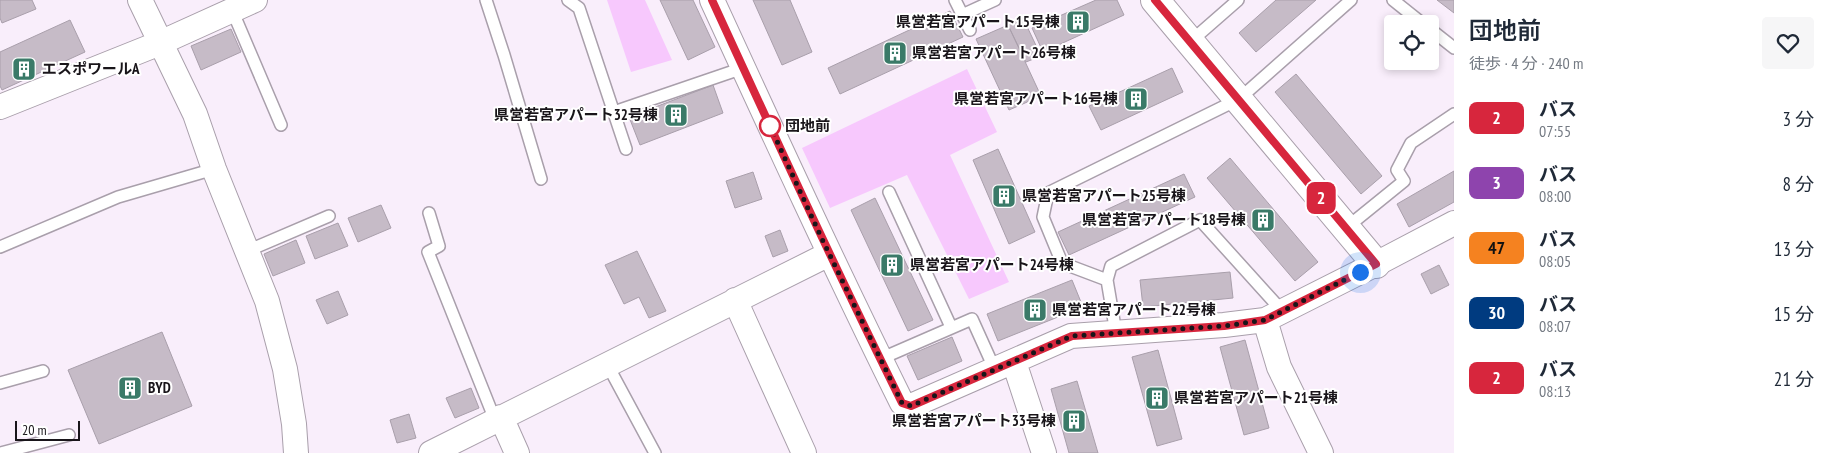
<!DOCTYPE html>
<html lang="ja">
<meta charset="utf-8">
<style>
:root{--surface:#fff;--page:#f6f6f7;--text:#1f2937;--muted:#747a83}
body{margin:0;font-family:"PT Sans Narrow","Noto Sans JP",sans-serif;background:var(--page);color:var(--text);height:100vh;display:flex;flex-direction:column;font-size:19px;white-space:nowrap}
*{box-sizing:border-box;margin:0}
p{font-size:16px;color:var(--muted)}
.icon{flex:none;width:28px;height:28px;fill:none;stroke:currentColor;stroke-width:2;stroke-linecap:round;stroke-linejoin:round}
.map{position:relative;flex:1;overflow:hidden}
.drawer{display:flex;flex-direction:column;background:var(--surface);width:375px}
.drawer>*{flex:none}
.badge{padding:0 10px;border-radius:8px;font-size:18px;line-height:32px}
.controls{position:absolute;left:1384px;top:15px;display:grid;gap:10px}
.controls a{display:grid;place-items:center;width:55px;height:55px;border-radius:5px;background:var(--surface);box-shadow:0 2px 8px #0003;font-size:25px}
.scale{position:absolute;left:15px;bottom:12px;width:65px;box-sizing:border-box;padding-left:5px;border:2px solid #19151a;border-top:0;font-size:14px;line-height:18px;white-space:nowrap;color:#19151a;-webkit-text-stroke:4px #fff;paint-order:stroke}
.you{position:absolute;width:25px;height:25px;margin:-12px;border:4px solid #fff;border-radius:50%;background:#1a73e8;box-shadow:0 0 0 8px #1a73e833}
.map>.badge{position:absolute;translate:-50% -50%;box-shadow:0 0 0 2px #fff}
.round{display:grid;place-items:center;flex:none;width:52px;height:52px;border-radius:5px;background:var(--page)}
.summary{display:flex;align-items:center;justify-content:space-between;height:85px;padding:0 15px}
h1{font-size:24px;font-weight:600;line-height:38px}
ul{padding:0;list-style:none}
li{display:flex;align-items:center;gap:15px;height:65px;padding:0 15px}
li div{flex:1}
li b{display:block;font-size:19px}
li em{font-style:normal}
li .badge{min-width:55px;font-weight:700;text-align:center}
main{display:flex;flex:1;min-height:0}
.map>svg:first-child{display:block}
.green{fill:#f7c8fd}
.building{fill:#c6bbc7;stroke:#a99fab}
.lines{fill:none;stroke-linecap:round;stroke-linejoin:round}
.lane-casing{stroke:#a99fab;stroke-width:14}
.street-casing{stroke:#a99fab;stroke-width:26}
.secondary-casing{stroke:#a99fab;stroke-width:30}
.lane{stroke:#fff;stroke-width:11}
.street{stroke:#fff;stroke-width:24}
.secondary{stroke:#fff;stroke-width:28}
.line-casing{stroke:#fff;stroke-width:11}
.line{stroke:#d7263d;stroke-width:8}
.walk{stroke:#19151a;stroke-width:5;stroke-dasharray:0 9}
.stop-dot{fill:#fff;stroke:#d7263d;stroke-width:2.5}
.labels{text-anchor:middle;stroke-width:4;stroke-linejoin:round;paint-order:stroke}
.poi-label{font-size:15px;font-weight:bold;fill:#19151a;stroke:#fff;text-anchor:start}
.stop-label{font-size:15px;font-weight:bold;fill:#19151a;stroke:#fff;text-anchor:start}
</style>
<main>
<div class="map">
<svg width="1454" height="453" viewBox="0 0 1454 453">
<rect width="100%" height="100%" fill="#f9eefb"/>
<path class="green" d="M 607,0 L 645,0 L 672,60 L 631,72 Z
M 967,69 L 997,132 L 950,155 L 1009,282 L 969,299 L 907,175 L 830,208 L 802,148 Z"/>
<path class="building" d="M 0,0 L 32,0 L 36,9 L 2,23 L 0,18 Z
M 660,0 L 693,0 L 715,47 L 688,60 Z
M 753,0 L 790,0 L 812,52 L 782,65 Z
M 1096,0 L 1117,0 L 1124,15 L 1043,52 L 1032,28 Z
M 1276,0 L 1316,0 L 1256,52 L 1239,33 Z
M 1437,0 L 1454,0 L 1454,13 Z
M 950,11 L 963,37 L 840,94 L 828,68 Z
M 1023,18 L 1041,56 L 1026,62 L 1008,25 Z
M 70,20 L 85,52 L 2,90 L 0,86 L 0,52 Z
M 1008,25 L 1041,96 L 1009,110 L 976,39 Z
M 231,29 L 241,52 L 201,70 L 191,46 Z
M 1172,68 L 1183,92 L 1101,130 L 1089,106 Z
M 1296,74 L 1382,176 L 1361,194 L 1275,92 Z
M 713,85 L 723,113 L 640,145 L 629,117 Z
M 998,149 L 1035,232 L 1009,244 L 973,160 Z
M 1230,158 L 1318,262 L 1295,281 L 1207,178 Z
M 1454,171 L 1454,202 L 1409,227 L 1397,204 Z
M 753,172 L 762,199 L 735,208 L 726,181 Z
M 1184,174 L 1195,197 L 1069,255 L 1058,232 Z
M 875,198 L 933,320 L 908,331 L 851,210 Z
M 381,205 L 391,228 L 358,242 L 348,218 Z
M 338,223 L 348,246 L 315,259 L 306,236 Z
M 780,230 L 788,251 L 773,257 L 765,236 Z
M 296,240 L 305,263 L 273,276 L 264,254 Z
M 637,251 L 666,311 L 649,318 L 639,297 L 624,304 L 605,265 Z
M 1439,265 L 1449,285 L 1431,294 L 1421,274 Z
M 1230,272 L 1233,298 L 1143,307 L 1140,280 Z
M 1072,280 L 1083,307 L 998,341 L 987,314 Z
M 338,291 L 348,315 L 327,324 L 316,300 Z
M 162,332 L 192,406 L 99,444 L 68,370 Z
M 952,337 L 962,361 L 918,380 L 907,356 Z
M 1245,340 L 1269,428 L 1244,435 L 1220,347 Z
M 1158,350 L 1182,439 L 1157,446 L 1132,357 Z
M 1077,381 L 1098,453 L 1069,453 L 1051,389 Z
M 471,388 L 479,408 L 455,418 L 446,398 Z
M 409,414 L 416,438 L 397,443 L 390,420 Z"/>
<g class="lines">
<g class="lane-casing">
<path id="lane" d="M 486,0 L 504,55 L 541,179
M 568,0 L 579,8 L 626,149
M 955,0 L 970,30
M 1393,0 L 1423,24
M 232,10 L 281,125
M 962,15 L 995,0
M 1430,29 L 1454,48
M 1190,42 L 1238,0
M 614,112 L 743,68
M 889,192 L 951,327
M 429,213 L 439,246 L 428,252 L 495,420
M 1346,228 L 1404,181 L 1397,170 L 1411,143 L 1454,114
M 0,247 L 118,197 L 214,169
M 247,251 L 329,216
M 1107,280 L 1062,263 L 1043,217 L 1048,193 L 1239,99 L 1351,0
M 1116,333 L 1107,280 L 1111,266 L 1200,220 L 1275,303 L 1281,312
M 880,359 L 972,319 L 995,370
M 607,364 L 655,453
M 0,383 L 43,371
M 1,453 L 69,435"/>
</g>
<g class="street-casing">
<path id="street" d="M 140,0 L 195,114 L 214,169 L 267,301 L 285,369 L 294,424 L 296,453
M 712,0 C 774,135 836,270 902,403 L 911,406 L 1071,336 L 1224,325 L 1265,320 L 1376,264 L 1454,223
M 0,107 L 160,43 L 255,0
M 735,300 L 804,453
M 1265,320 L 1279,367 L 1321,453
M 1014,362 L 1044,453
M 501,417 L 517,453
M 431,453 L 829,254"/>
</g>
<g class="secondary-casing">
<path id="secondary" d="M 1155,0 L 1376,264"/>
</g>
<use href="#lane" class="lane"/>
<use href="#street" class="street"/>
<use href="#secondary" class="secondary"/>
</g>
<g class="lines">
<g class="line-casing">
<path id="line" d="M 712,0 C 774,135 836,270 902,403 L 911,406 L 1072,336 L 1224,326 L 1265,320 L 1376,264 L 1155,0"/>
</g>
<use href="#line" class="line"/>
<path class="walk" d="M 770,126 L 822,239 L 902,403 L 911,406 L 1072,336 L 1224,326 L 1265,320 L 1360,272"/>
</g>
<defs>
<g id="building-square" transform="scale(1.25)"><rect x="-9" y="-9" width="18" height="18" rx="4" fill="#3a7a68" stroke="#fff"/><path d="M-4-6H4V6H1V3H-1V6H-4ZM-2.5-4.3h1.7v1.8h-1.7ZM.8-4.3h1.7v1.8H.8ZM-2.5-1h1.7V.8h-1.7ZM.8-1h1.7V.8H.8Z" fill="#fff"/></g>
</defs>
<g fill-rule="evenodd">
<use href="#building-square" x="1078" y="22"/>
<use href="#building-square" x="895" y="53"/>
<use href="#building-square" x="24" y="69"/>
<use href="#building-square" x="1136" y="99"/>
<use href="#building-square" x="676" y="115"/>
<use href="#building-square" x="1004" y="196"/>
<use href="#building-square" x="1263" y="220"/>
<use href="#building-square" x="892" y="265"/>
<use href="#building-square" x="1035" y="310"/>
<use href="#building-square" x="130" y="388"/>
<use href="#building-square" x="1157" y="398"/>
<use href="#building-square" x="1074" y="421"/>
</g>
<circle class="stop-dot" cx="770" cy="126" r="10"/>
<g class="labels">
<g class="poi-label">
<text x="1060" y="27" text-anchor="end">県営若宮アパート15号棟</text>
<text x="912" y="58">県営若宮アパート26号棟</text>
<text x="42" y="74">エスポワールA</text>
<text x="1118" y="104" text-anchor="end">県営若宮アパート16号棟</text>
<text x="658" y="120" text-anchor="end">県営若宮アパート32号棟</text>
<text x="1022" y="201">県営若宮アパート25号棟</text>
<text x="1246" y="225" text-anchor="end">県営若宮アパート18号棟</text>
<text x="910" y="270">県営若宮アパート24号棟</text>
<text x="1052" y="315">県営若宮アパート22号棟</text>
<text x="148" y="393">BYD</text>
<text x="1174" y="403">県営若宮アパート21号棟</text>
<text x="1056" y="426" text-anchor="end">県営若宮アパート33号棟</text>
</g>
<g class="stop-label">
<text x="785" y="131">団地前</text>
</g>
</g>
</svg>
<div class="controls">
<a><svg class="icon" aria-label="locate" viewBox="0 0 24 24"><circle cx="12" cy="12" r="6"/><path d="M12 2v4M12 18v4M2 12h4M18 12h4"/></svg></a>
</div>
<div class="scale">20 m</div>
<div class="you" style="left:1360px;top:272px"></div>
<b class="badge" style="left:1321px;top:198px;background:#d7263d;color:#fff">2</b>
</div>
<section class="drawer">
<div class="summary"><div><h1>団地前</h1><p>徒歩 · 4 分 · 240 m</p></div><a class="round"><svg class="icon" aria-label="heart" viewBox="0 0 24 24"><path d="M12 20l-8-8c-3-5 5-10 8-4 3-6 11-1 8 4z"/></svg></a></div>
<ul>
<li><span class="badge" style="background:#d7263d;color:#fff">2</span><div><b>バス</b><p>07:55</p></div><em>3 分</em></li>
<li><span class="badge" style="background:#8e44ad;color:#fff">3</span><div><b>バス</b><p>08:00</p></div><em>8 分</em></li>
<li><span class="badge" style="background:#f58220;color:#111">47</span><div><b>バス</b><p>08:05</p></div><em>13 分</em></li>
<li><span class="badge" style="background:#003b80;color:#fff">30</span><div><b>バス</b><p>08:07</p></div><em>15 分</em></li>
<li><span class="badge" style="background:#d7263d;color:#fff">2</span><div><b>バス</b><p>08:13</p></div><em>21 分</em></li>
</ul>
</section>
</main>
